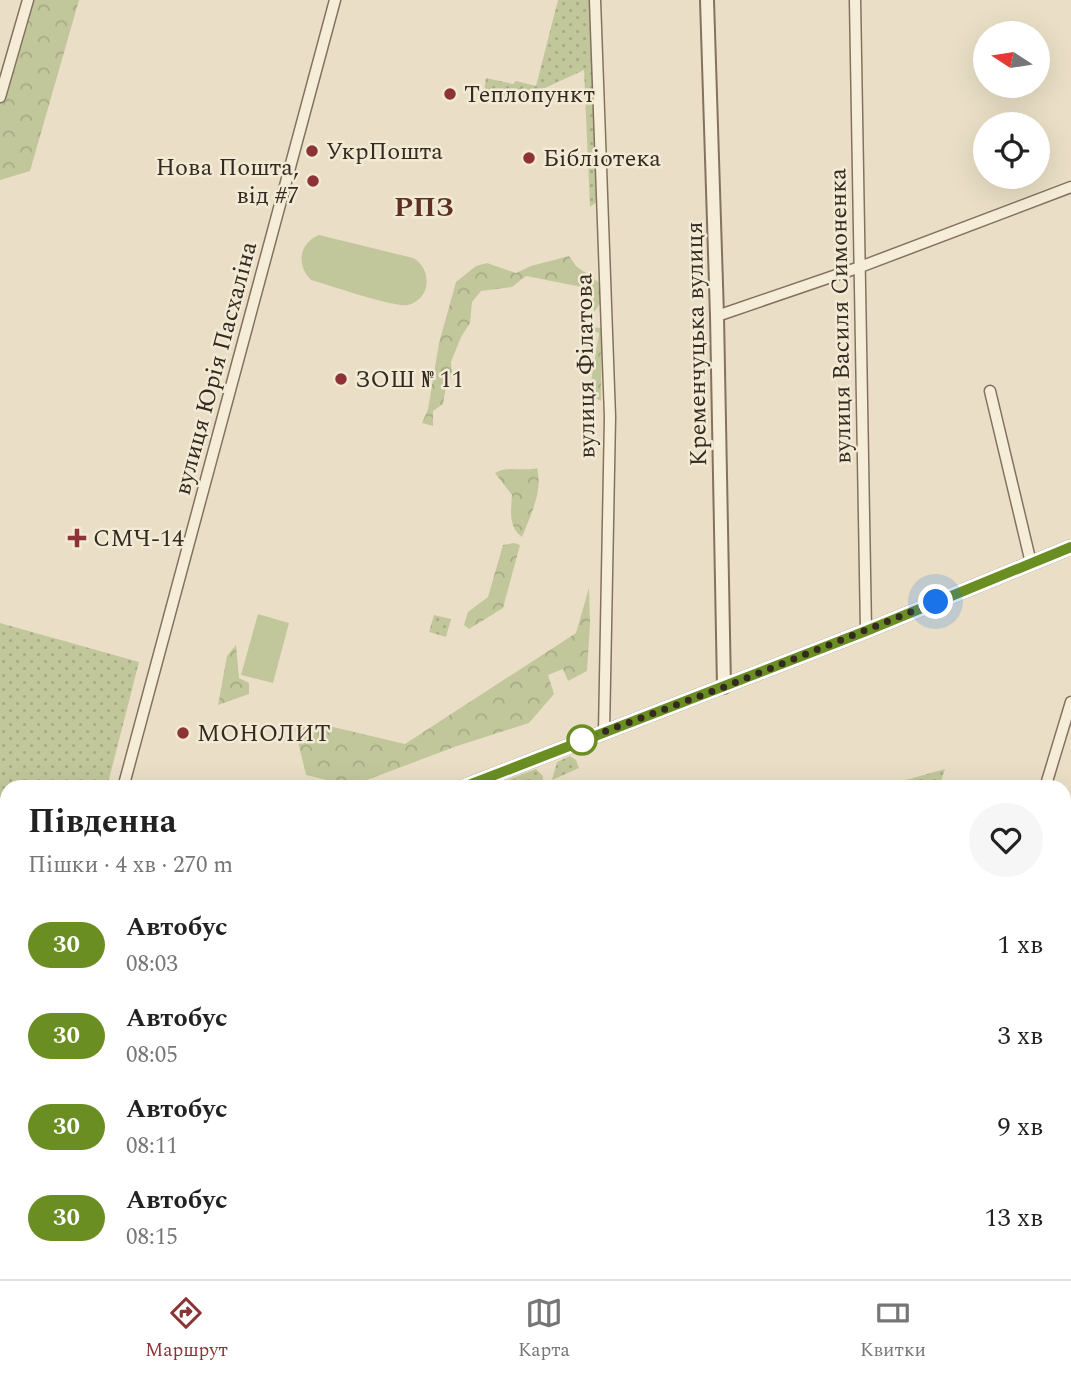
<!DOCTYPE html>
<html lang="uk">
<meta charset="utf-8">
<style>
:root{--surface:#fff;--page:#f6f6f6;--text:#222;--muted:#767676;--line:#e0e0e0;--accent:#8d3335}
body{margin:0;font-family:Spectral,serif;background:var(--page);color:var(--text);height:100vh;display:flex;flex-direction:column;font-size:26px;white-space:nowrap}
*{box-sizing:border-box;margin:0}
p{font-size:23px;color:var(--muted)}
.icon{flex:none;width:38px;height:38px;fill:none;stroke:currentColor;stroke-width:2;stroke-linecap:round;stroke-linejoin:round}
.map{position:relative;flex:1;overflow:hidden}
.details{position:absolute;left:0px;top:780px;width:1071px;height:499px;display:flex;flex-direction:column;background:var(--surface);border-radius:21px 21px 0 0;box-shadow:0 7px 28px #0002}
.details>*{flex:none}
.badge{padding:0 14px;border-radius:23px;font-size:24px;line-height:46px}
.needle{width:46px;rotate:282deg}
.tools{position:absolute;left:973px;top:21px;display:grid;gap:14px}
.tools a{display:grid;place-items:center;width:77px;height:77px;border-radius:50%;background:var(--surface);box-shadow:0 7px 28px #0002;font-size:35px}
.you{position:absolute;width:35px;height:35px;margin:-18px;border:5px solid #fff;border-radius:50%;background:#1a73e8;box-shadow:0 0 0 10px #1a73e833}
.map>.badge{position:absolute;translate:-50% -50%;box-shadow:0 0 0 4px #fff}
.round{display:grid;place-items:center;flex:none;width:74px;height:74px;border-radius:37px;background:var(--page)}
.overview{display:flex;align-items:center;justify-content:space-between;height:119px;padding:0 28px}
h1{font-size:33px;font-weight:700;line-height:52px}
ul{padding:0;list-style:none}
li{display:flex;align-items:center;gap:21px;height:91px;padding:0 28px}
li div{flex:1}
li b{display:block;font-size:26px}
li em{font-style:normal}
li .badge{min-width:77px;font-weight:700;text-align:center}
.menu{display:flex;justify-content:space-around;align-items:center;height:98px;border-top:2px solid var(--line);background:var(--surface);font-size:19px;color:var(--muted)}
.menu a{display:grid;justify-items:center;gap:4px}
.menu .selected{color:var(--accent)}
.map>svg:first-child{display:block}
.green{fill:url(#green-dots)}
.forest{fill:url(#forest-crowns)}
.pitch{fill:#c2c79b}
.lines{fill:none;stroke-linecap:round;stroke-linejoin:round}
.minor-casing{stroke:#84725e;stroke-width:13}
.tertiary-casing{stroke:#84725e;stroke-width:16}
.secondary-casing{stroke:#665341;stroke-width:16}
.minor{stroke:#f6edd9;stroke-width:10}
.tertiary{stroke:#f6edd9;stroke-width:12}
.secondary{stroke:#f6edd9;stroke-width:12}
.line-casing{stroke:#fff;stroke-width:16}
.line{stroke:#6b8e23;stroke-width:10}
.walk{stroke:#352a20;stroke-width:7;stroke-dasharray:0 12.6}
.poi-dot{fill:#8d3335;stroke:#f2ead5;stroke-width:2.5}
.stop-dot{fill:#fff;stroke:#6b8e23;stroke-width:3.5}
.labels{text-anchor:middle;stroke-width:5;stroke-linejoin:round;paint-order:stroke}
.poi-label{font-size:24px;fill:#352a20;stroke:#f2ead5;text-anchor:start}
.street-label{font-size:24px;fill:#352a20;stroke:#f2ead5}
.quarter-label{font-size:28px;font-weight:bold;fill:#5e2f24;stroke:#f2ead5}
</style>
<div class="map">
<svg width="1071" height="1279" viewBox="0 0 1071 1279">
<defs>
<pattern id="green-dots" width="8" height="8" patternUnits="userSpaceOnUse" patternTransform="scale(1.75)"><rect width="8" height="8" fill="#c2c79b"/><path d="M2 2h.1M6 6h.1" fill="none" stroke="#a7ab85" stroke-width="1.8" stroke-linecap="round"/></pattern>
<pattern id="forest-crowns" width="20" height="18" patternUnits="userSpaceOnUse" patternTransform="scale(1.75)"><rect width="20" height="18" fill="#c2c79b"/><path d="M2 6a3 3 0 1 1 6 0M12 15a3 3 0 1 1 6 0" fill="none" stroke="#a7ab85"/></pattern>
</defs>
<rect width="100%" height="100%" fill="#eadfc6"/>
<path class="green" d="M 558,0 L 591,0 L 598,201 L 590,207 L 584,70 L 521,99 L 484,91 L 486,78 L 513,84 L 516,81 L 536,86 Z
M 434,615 L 451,619 L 446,637 L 429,632 Z
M 0,623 L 139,662 L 107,787 L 7,788 L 7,880 L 0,878 Z
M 570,756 L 576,760 L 579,768 L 552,780 L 557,762 Z
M 536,769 L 543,776 L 542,784 L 532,787 L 489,787 Z
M 945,769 L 939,787 L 881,787 Z
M 1071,928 L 1071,991 L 1064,989 L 1064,948 Z
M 1071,1127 L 1071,1243 L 1064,1240 L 1064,1149 Z
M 257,1272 L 626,1272 L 624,1279 L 255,1279 Z
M 701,1272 L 742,1272 L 741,1279 L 700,1279 Z"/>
<path class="forest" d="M 28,0 L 79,0 L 30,171 L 0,180 L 0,97 Z
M 569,256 L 576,266 L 601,284 L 601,302 L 594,312 L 592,289 L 526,276 L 512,287 L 481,291 L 472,302 L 470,323 L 461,337 L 451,362 L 452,375 L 446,387 L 443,404 L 433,411 L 433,426 L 422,423 L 428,409 L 439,343 L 456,282 L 476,266 L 487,263 L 516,273 L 531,266 Z
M 585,327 L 602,328 L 601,401 L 589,394 L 599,333 Z
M 537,468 C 543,492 531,514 522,537 C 508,527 511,510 512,495 L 495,473 C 506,465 524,472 537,468 Z
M 514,543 L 520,545 L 503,608 L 469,629 L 464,625 L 468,612 L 488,597 L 503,545 Z
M 589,588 L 590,624 L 587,671 L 568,681 L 563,669 L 548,675 L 554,694 L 529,723 L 457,746 L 351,786 L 306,775 L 295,729 L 312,722 L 405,744 L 576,633 Z
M 236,645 L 239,678 L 249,683 L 249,694 L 218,705 L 227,656 Z"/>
<path class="pitch" d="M 319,235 L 413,258 C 432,268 432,299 408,305 C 394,308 330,285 311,280 C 296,265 299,243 319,235 Z
M 258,614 L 289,623 L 273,683 L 241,675 Z"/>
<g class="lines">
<g class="minor-casing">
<path id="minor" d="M 595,0 L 610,417 L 604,732
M 855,0 L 866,631
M 0,97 L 28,0
M 717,316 L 860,267 L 1071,187
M 990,391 L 1031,563
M 123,788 L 335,0
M 1045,788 L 1071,702
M 985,1272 L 1004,1279
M 889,1279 L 891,1272"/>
</g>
<g class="tertiary-casing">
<path id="tertiary" d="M 707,0 L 717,316 L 724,687"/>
</g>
<g class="secondary-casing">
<path id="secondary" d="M 461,788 L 866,631 L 1071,547
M 0,935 L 7,935"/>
</g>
<use href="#minor" class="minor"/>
<use href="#tertiary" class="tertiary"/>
<use href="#secondary" class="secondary"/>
</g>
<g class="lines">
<g class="line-casing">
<path id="line" d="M 461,788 L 866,631 L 1071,547"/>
</g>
<use href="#line" class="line"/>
<path class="walk" d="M 582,740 L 724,687 L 936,602"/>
</g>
<g class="poi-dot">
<circle cx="450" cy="94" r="7"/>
<circle cx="312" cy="151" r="7"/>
<circle cx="529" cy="158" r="7"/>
<circle cx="313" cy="181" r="7"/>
<circle cx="341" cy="379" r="7"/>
<path d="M73.5 527.5h7v7h7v7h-7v7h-7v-7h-7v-7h7z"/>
<circle cx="183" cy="733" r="7"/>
</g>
<circle class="stop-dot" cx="582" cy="740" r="14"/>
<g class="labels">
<g class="poi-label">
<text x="464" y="102">Теплопункт</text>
<text x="326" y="159">УкрПошта</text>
<text x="543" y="166">Бібліотека</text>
<text x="299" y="175" text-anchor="end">Нова Пошта,<tspan x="299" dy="28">від #7</tspan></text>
<text x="355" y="387">ЗОШ № 11</text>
<text x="93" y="546">СМЧ-14</text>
<text x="197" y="741">МОНОЛИТ</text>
</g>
<g class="street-label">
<text transform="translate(840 316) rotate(-91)" y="8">вулиця Василя Симоненка</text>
<text transform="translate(696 344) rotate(-91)" y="8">Кременчуцька вулиця</text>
<text transform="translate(585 366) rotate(-91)" y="8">вулиця Філатова</text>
<text transform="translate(215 368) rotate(-75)" y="8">вулиця Юрія Пасхаліна</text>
</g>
<g class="quarter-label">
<text x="424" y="216">РПЗ</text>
</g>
</g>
</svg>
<div class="tools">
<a><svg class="needle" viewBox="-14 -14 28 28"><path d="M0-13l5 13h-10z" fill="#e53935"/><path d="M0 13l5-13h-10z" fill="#767676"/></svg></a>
<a><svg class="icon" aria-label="locate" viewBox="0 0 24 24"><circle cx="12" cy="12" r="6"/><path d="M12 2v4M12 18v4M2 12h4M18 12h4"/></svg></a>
</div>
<div class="you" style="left:936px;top:602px"></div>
<section class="details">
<div class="overview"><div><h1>Південна</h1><p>Пішки · 4 хв · 270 m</p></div><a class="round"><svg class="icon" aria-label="heart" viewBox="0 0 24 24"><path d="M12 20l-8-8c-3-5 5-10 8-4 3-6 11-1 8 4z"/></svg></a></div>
<ul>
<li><span class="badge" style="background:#6b8e23;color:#fff">30</span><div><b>Автобус</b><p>08:03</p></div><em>1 хв</em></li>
<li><span class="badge" style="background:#6b8e23;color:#fff">30</span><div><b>Автобус</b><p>08:05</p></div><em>3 хв</em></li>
<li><span class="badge" style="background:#6b8e23;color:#fff">30</span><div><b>Автобус</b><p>08:11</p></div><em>9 хв</em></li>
<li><span class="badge" style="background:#6b8e23;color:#fff">30</span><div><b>Автобус</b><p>08:15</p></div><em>13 хв</em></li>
</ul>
</section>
</div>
<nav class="menu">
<a class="selected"><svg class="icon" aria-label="directions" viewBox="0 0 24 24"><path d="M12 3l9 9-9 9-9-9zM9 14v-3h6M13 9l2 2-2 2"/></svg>Маршрут</a>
<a><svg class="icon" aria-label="map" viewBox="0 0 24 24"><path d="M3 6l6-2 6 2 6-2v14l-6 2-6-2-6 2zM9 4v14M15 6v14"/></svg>Карта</a>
<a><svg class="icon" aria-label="tickets" viewBox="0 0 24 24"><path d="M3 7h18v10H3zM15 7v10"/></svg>Квитки</a>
</nav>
